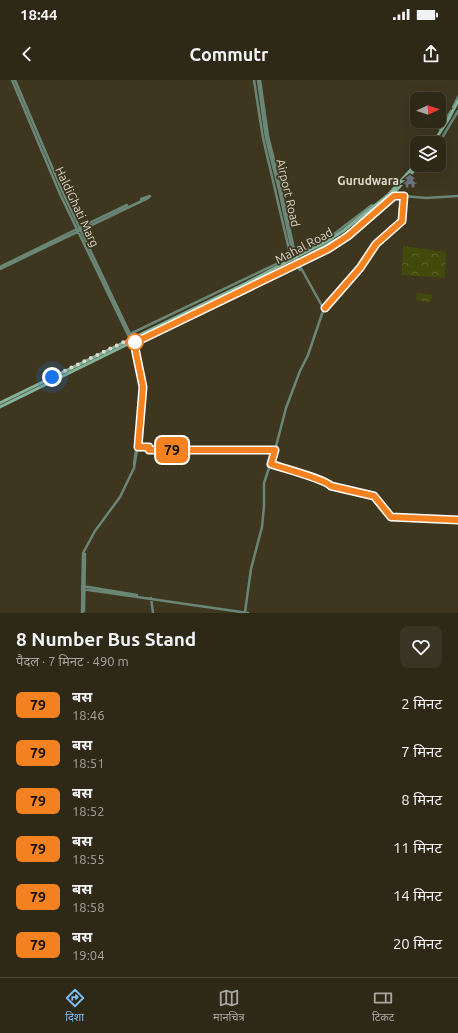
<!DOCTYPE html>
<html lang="hi">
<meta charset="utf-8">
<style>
:root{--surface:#2e2817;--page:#3a3424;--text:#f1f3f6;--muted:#a7a6a1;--line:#494436;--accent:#7fbdf9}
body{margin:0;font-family:Ubuntu,"Noto Sans Devanagari",sans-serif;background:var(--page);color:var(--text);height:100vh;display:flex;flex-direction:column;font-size:15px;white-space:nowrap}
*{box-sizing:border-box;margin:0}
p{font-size:13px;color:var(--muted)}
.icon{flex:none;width:22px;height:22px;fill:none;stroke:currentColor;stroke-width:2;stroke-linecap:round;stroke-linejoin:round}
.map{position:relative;height:533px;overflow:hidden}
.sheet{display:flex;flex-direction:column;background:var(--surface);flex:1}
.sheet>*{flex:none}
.badge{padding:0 8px;border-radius:6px;font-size:14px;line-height:26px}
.needle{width:26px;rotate:87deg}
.controls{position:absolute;left:410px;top:12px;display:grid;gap:8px}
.controls a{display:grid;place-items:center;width:36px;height:36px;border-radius:8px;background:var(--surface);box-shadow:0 4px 16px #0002,0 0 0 1px var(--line);font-size:20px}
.you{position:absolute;width:20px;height:20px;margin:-10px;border:3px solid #fff;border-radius:50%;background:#1a73e8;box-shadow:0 0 0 6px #1a73e833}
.map>.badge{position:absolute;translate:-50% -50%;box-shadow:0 0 0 2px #fff}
.round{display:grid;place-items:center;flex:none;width:42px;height:42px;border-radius:8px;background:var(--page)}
.head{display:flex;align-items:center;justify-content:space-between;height:68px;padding:0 16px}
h1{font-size:19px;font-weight:700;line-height:30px}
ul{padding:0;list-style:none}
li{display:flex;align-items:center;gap:12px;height:48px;padding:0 16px}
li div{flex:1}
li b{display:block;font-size:15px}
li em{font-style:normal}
li .badge{min-width:44px;font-weight:700;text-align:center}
.status{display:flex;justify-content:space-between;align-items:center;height:28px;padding:0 20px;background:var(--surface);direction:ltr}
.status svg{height:11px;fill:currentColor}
header{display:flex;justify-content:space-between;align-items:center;height:52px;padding:0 16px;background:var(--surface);font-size:18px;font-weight:700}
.dock{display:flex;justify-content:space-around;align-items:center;height:56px;border-top:1px solid var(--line);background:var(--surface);font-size:11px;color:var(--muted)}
.dock a{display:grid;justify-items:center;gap:2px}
.dock .active{color:var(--accent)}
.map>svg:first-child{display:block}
.forest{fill:url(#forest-crowns)}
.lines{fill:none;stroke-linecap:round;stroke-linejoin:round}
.tertiary{stroke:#698677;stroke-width:2.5}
.secondary{stroke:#83b29b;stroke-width:3}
.line-casing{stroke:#fff;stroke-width:9}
.line{stroke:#f58220;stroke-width:6}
.walk{stroke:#ddd8ca;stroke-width:4;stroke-dasharray:0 7.2}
.stop-dot{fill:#fff;stroke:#f58220;stroke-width:2}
.labels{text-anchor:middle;stroke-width:3.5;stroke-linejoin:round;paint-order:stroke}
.poi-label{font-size:12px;font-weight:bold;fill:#ddd8ca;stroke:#3e361f;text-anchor:end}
.street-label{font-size:12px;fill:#ddd8ca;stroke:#3e361f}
</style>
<div class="status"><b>18:44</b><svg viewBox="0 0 49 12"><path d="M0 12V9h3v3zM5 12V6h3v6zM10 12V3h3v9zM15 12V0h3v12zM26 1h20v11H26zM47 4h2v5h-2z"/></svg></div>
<header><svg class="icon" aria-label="back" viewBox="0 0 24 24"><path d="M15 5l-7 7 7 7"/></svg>Commutr<svg class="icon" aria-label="share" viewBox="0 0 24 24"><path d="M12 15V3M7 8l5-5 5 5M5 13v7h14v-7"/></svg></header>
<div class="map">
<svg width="458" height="533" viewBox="0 0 458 533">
<defs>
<pattern id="forest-crowns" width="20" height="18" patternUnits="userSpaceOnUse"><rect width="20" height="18" fill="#414a0b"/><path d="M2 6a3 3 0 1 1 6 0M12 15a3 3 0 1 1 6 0" fill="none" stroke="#5c632d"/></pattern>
</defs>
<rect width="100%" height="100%" fill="#3e361f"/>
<path class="forest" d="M 403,166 L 446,172 L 445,198 L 402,195 Z
M 417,213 L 432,215 L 431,222 L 416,220 Z"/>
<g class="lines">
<path class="tertiary" d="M 12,0 L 60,114 L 130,259 L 138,291
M 15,0 L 63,113 L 132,258 L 143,304 L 140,352 L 134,388 L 120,417 L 95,451 L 83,473 L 82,533
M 254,0 L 263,58 L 291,178
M 258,0 L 266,58 L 280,114 L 293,175 L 300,190
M 453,27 L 458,17
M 440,49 L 451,31
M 439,63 L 458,31
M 393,115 L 426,118 L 458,116
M 141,119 L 150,116
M 0,187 L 81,147 L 127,125
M 0,189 L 148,118 L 150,116
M 325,228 L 341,208 L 360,188 L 376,164 L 402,141 L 404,116
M 130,254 L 295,175 L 334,154 L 372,125 L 373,127
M 138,261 L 328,169 L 348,156 L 394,116
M 139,295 L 141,305 L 140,324
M 138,367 L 276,368
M 137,370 L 275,370
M 134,384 L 139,349
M 271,384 C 282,388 325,399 331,406 L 374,416 L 391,437 L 394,438 L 458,440
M 329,403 L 377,415 L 394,436 L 458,438
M 82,506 L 137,515
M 82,509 L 248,533
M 151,518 L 153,533
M 84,531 L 85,474
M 245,532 L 251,489 L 262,447 L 264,426 L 264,403 L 275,370 L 286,328 L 300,291 L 308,275 L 322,234 L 325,228 L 322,226 L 301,188 L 295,174 L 280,104 L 268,56 L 260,0"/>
<path class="secondary" d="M 433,63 L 448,40 L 458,21
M 0,323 L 246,203 L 329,160 L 343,151 L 388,115 L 417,83
M 0,327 L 295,182 L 341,157 L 352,149 L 392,115 L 419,85"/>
</g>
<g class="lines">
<g class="line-casing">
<path id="line" d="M 325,228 L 360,188 L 376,164 L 402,141 L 404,116 L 394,116 L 348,156 L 328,169 L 134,263 L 143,307 L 138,367 L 149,367 L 149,370 L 275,370 L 271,384 C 282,388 325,399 331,406 L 374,416 L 391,437 L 458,440"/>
</g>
<use href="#line" class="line"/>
<path class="walk" d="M 52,297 L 130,259 L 131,262 L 133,261 L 134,263 L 135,262"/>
</g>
<defs>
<g id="temple-bare" transform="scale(1.08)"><path d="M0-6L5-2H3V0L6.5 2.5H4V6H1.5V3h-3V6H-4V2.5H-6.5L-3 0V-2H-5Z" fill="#6b7280" stroke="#3e361f" stroke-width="2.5" paint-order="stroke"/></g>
</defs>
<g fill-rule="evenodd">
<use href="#temple-bare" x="410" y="101"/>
</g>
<circle class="stop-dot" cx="135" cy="262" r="8"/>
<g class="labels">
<g class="poi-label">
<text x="399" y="105">Gurudwara</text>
</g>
<g class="street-label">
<text transform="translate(288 113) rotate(77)" y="4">Airport Road</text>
<text transform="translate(77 127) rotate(65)" y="4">HaldiGhati Marg</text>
<text transform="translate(304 166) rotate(-28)" y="4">Mahal Road</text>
</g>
</g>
</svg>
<div class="controls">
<a><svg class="needle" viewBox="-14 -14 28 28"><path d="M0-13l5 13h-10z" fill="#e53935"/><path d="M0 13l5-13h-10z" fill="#a7a6a1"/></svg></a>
<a><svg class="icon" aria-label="layers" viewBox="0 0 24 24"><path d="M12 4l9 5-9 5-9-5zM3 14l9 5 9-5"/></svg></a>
</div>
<div class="you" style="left:52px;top:297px"></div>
<b class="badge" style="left:172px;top:370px;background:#f58220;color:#111">79</b>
</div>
<section class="sheet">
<div class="head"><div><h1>8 Number Bus Stand</h1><p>पैदल · 7 मिनट · 490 m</p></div><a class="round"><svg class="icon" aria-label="heart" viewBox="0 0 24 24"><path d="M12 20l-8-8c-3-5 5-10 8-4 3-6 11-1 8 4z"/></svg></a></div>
<ul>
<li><span class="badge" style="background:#f58220;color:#111">79</span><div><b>बस</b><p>18:46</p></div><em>2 मिनट</em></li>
<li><span class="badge" style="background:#f58220;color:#111">79</span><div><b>बस</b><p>18:51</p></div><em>7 मिनट</em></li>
<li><span class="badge" style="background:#f58220;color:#111">79</span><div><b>बस</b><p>18:52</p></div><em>8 मिनट</em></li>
<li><span class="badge" style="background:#f58220;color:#111">79</span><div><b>बस</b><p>18:55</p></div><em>11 मिनट</em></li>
<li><span class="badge" style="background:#f58220;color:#111">79</span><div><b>बस</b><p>18:58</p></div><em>14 मिनट</em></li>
<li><span class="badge" style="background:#f58220;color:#111">79</span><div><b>बस</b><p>19:04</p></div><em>20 मिनट</em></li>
</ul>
</section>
<nav class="dock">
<a class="active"><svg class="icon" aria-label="directions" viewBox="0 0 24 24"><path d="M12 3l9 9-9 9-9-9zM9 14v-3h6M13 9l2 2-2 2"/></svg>दिशा</a>
<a><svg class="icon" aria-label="map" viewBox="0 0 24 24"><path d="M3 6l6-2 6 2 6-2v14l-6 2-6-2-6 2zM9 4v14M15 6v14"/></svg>मानचित्र</a>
<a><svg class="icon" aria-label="tickets" viewBox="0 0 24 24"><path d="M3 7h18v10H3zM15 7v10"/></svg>टिकट</a>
</nav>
